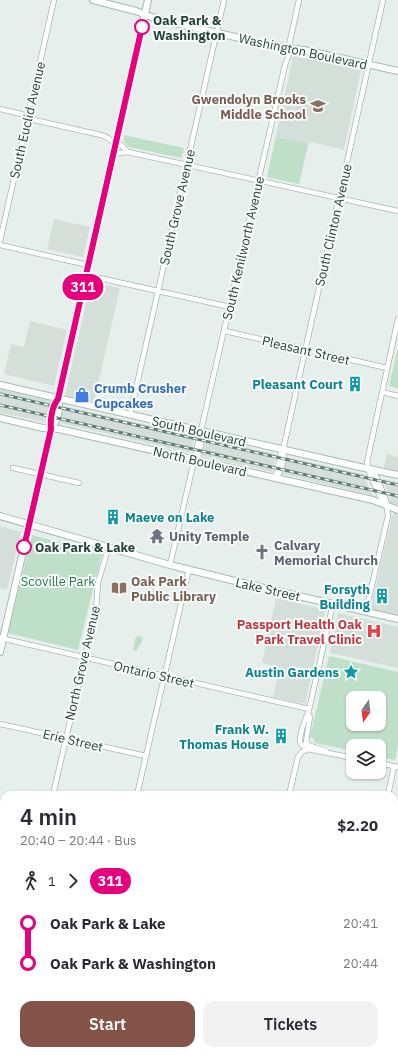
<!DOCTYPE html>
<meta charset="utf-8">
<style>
:root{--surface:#fff;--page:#f2f2f3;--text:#2b2b33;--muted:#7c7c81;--accent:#855347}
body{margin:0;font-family:"IBM Plex Sans",sans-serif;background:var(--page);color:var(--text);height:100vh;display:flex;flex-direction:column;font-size:15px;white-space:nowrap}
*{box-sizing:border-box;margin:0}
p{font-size:13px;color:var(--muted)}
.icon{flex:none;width:22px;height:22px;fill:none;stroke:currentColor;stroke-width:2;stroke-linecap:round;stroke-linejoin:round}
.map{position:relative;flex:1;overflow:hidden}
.drawer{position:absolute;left:0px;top:791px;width:398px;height:264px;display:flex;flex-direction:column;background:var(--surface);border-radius:12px 12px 0 0;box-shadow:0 1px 3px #0004}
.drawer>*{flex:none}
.badge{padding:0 8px;border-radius:13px;font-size:14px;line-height:26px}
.needle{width:26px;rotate:194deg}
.tools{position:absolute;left:346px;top:691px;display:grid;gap:8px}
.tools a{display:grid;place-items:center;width:40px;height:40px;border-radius:8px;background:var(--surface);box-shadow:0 1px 3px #0004;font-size:20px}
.map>.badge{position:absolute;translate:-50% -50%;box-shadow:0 0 0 2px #fff}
.legs{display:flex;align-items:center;gap:6px;height:44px;padding:0 20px;font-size:13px}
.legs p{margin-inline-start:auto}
.overview{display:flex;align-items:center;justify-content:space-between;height:68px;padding:0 20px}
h1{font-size:22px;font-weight:600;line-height:30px}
.action{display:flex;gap:8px;margin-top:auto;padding:8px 20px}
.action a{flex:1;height:46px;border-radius:12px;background:var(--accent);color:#fff;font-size:16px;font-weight:600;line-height:46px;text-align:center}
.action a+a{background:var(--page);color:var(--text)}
ul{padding:0 20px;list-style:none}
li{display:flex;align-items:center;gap:14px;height:40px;font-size:15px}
li i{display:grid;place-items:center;width:6px;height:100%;margin:0 5px;background:currentColor}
li i::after{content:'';width:10px;height:10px;margin:-5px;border:3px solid;border-radius:50%;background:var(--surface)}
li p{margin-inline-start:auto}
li:first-child i{background:linear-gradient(#0000 50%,currentColor 0)}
li:last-child i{background:linear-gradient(currentColor 50%,#0000 0)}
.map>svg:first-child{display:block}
.built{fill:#d4dfda}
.green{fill:#bfe0c8;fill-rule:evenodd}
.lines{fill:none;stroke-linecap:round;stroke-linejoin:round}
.street-casing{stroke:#a8b8b2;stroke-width:6}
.secondary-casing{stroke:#a4bbb3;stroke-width:8}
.street{stroke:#fff;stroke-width:4.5}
.secondary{stroke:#fff;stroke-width:6}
.rail-casing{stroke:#5f7d75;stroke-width:3}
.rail{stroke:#f7fbf9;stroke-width:1.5;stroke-dasharray:4.5;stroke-linecap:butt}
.line-1-casing{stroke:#fff;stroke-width:9}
.line-1{stroke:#e6007e;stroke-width:6}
.stop-1-dot{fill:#fff;stroke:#e6007e;stroke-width:2}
.labels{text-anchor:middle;stroke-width:4;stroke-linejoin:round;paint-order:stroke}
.stop-label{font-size:13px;font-weight:bold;fill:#24423a;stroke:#f7fbf9;text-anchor:start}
.street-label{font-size:13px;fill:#24423a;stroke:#f7fbf9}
.education-label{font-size:13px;font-weight:bold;fill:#785e54;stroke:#f7fbf9;text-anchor:end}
.culture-label{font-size:13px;font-weight:bold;fill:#0d838f;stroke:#f7fbf9;text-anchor:end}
.shop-label{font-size:13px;font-weight:bold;fill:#366cbe;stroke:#f7fbf9;text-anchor:start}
.worship-label{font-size:13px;font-weight:bold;fill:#5b616d;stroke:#f7fbf9;text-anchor:start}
.park-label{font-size:13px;fill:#2d7a4b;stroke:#f7fbf9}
.health-label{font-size:13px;font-weight:bold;fill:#be3a42;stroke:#f7fbf9;text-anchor:end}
</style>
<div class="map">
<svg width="398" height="1055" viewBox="0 0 398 1055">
<rect width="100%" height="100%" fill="#e6efeb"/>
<path class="built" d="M 297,55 L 361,70 L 344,150 L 312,142 L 308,144 L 299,184 L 267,177 L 293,57 Z
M 54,219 L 90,227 L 83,257 L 47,249 Z
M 91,282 L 120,288 L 94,402 L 65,395 Z
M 30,321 L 67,330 L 54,386 L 4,374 L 11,344 L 24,347 Z
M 0,389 L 36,397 L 39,397 L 50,399 L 52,402 L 52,404 L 50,404 L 45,422 L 0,413 Z
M 64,406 L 195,436 L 191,453 L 60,423 Z
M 206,438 L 276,454 L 272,472 L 202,456 Z
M 387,454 L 398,457 L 398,471 L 384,468 Z
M 287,457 L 363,474 L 372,495 L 283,474 Z
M 382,479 L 398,482 L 398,508 L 391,505 L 388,499 L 391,499 Z
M 395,512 L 398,512 L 398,616 L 377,611 L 373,609 L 371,607 L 392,516 Z
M 0,526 L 21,532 L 7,590 L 0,588 Z
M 276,598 L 322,609 L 325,612 L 305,704 L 273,697 L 280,669 L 278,669 L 278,667 L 262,663 Z
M 338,613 L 398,627 L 398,668 L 330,653 Z
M 394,1019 L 398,1021 L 398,1038 L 394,1037 Z
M 34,1051 L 73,1051 L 72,1055 L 33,1055 Z
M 359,1051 L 379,1051 L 390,1053 L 389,1055 L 358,1055 Z"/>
<path class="green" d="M 124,135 L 184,148 L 181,158 L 129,147 L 124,142 Z
M 276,137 L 308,144 L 299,184 L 267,177 Z
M 398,347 L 398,388 L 389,386 Z
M 32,535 L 102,554 L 78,650 L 8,633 Z
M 136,636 L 143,637 L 141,644 L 138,647 L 137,651 L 133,650 Z
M 329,656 L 398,672 L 398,746 L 395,760 L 379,757 L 379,746 L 353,746 L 353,751 L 315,743 L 314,739 L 310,737 ZM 353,698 L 379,698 L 379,724 L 353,724 Z
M 103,1051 L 157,1051 L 157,1055 L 120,1055 Z"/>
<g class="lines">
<g class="street-casing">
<path id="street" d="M 0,109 L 21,114 L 34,120 L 101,135 L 108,138 L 115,144
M 116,140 L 128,152
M 113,154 L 128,152 L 398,211
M 0,241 L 54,0
M 0,245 L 88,265
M 86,275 L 230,307
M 225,331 L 387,368
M 382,392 L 398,396
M 130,415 L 224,0
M 195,460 L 198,457 L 203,435 L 202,431
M 13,468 L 79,483
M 276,478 L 276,474 L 281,453 L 283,450 L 383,0
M 276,478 C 281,472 286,457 283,450
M 386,505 L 381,498 L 370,475 L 367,462 L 398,319
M 170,565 L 285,65 L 290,52 L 288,50 L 299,0
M 333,604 L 308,714 C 305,717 299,738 300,742 C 301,745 305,747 308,749 L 353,758
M 366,611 L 388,516 L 386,500 L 376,476 L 369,468
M 0,638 L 309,709
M 308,714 L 310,717 L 306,742 L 308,745 L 326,751
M 0,724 L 146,756
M 379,763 L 398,767
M 53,795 L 96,609 L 98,583 L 106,555
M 137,795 L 189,569
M 289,795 L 298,757 L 302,752 L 308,749
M 388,795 L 394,767
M 394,864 L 398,864
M 394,957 L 398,939
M 0,1027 L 4,1009
M 79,1055 L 79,1051
M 163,1055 L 164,1051
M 246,1055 L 247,1051
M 321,1055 L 321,1051
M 396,1055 L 398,1047"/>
</g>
<g class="secondary-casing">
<path id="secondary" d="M 93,0 L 136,11 L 154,18 L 274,46 L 304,50 L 398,71
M 0,385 L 360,467 L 398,475
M 0,418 L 43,428 L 59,429 L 373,500 L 398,510
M 51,429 C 57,422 61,408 58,399
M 0,516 L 170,565 L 264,588 L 398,619
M 0,652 L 51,429 C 50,420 52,406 58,399 L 148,0
M 0,957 L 4,958
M 394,1046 L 398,1047"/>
</g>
<use href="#street" class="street"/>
<use href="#secondary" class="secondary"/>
<g class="rail-casing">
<path id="rail" d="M 0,394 L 398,485
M 0,405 L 398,496"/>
</g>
<use href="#rail" class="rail"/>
</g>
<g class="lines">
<g class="line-1-casing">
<path id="line-1" d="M 24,547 L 51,429 C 50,420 52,406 58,399 L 142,27"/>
</g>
<use href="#line-1" class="line-1"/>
</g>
<defs>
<g id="school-bare" transform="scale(1.2)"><path d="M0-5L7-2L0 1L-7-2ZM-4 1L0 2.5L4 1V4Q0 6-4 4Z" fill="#8d6e63" stroke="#f7fbf9" stroke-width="2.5" paint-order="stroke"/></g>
<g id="building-bare" transform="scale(1.2)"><path d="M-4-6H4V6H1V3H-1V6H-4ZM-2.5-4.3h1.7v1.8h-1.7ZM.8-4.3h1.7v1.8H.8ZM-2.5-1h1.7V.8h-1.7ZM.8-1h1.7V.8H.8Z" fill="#0f9aa8" stroke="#f7fbf9" stroke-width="2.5" paint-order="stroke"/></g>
<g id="shop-bare" transform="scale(1.2)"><path d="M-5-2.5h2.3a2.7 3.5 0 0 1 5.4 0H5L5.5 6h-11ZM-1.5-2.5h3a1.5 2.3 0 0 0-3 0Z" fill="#3f7fe0" stroke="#f7fbf9" stroke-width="2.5" paint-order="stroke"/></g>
<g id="temple-bare" transform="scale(1.2)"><path d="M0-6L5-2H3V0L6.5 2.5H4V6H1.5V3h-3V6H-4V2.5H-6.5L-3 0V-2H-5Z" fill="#6b7280" stroke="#f7fbf9" stroke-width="2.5" paint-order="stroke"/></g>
<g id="church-bare" transform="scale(1.2)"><path d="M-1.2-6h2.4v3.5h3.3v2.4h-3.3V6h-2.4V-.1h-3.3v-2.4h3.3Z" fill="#6b7280" stroke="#f7fbf9" stroke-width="2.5" paint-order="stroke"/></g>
<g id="library-bare" transform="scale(1.2)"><path d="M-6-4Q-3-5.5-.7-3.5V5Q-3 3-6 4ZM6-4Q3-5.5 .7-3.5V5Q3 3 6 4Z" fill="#8d6e63" stroke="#f7fbf9" stroke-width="2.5" paint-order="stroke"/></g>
<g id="hospital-bare" transform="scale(1.2)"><path d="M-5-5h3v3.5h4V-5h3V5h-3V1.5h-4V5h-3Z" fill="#e0444e" stroke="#f7fbf9" stroke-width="2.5" paint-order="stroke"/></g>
<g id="sight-bare" transform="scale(1.2)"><path d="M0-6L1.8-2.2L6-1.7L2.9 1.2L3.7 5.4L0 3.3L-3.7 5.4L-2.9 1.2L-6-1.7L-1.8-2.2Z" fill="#0f9aa8" stroke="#f7fbf9" stroke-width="2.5" paint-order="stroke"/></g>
</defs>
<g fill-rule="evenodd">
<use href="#school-bare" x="318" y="106"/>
<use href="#building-bare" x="355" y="384"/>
<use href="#shop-bare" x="82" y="395"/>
<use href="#building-bare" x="113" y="517"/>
<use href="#temple-bare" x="157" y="536"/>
<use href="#church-bare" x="262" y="552"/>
<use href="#library-bare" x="119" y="588"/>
<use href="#building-bare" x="382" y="596"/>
<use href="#hospital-bare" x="374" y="631"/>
<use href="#sight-bare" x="351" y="672"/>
<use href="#building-bare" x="281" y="736"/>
</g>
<g class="stop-1-dot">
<circle cx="142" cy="27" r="7"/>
<circle cx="24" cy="547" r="7"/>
</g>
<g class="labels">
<g class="stop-label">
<text x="153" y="25">Oak Park &amp;<tspan x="153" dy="15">Washington</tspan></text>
<text x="35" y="552">Oak Park &amp; Lake</text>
</g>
<g class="street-label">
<text transform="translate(303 51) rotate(12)" y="5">Washington Boulevard</text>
<text transform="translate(27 120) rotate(-77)" y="5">South Euclid Avenue</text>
<text transform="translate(177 207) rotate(-77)" y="5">South Grove Avenue</text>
<text transform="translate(333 225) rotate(-77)" y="5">South Clinton Avenue</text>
<text transform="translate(243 248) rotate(-77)" y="5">South Kenilworth Avenue</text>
<text transform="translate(306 350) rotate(13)" y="5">Pleasant Street</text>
<text transform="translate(199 431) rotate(13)" y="5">South Boulevard</text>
<text transform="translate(200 461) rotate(13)" y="5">North Boulevard</text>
<text transform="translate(268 589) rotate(13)" y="5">Lake Street</text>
<text transform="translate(82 663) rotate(-77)" y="5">North Grove Avenue</text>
<text transform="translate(154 674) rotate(13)" y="5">Ontario Street</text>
<text transform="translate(73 740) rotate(13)" y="5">Erie Street</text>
</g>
<g class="education-label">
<text x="306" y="104">Gwendolyn Brooks<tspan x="306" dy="15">Middle School</tspan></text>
<text x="131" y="586" text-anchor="start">Oak Park<tspan x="131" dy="15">Public Library</tspan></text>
</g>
<g class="culture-label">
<text x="343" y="389">Pleasant Court</text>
<text x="125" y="522" text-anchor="start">Maeve on Lake</text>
<text x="370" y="594">Forsyth<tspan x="370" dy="15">Building</tspan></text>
<text x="339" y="677">Austin Gardens</text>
<text x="269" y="734">Frank W.<tspan x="269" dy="15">Thomas House</tspan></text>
</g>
<g class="shop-label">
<text x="94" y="393">Crumb Crusher<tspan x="94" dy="15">Cupcakes</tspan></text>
</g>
<g class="worship-label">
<text x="169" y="541">Unity Temple</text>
<text x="274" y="550">Calvary<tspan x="274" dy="15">Memorial Church</tspan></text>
</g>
<g class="park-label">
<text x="58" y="586">Scoville Park</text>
</g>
<g class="health-label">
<text x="362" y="629">Passport Health Oak<tspan x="362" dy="15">Park Travel Clinic</tspan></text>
</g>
</g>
</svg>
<div class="tools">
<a><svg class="needle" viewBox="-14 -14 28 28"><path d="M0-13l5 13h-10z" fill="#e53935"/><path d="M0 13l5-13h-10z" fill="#7c7c81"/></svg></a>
<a><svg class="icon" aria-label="layers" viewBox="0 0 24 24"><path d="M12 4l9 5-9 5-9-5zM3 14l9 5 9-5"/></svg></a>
</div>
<b class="badge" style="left:83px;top:287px;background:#e6007e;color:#fff">311</b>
<section class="drawer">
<div class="overview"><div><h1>4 min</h1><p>20:40 – 20:44 · Bus</p></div><b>$2.20</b></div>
<div class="legs"><svg class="icon" aria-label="walk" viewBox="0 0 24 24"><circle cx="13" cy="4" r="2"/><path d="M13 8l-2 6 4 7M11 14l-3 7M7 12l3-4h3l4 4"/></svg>1<svg class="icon" aria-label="forward" viewBox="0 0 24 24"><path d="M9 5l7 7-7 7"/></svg><b class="badge" style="background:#e6007e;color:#fff">311</b></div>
<ul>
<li><i style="color:#e6007e"></i><b>Oak Park &amp; Lake</b><p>20:41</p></li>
<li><i style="color:#e6007e"></i><b>Oak Park &amp; Washington</b><p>20:44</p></li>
</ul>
<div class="action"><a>Start</a><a>Tickets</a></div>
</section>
</div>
